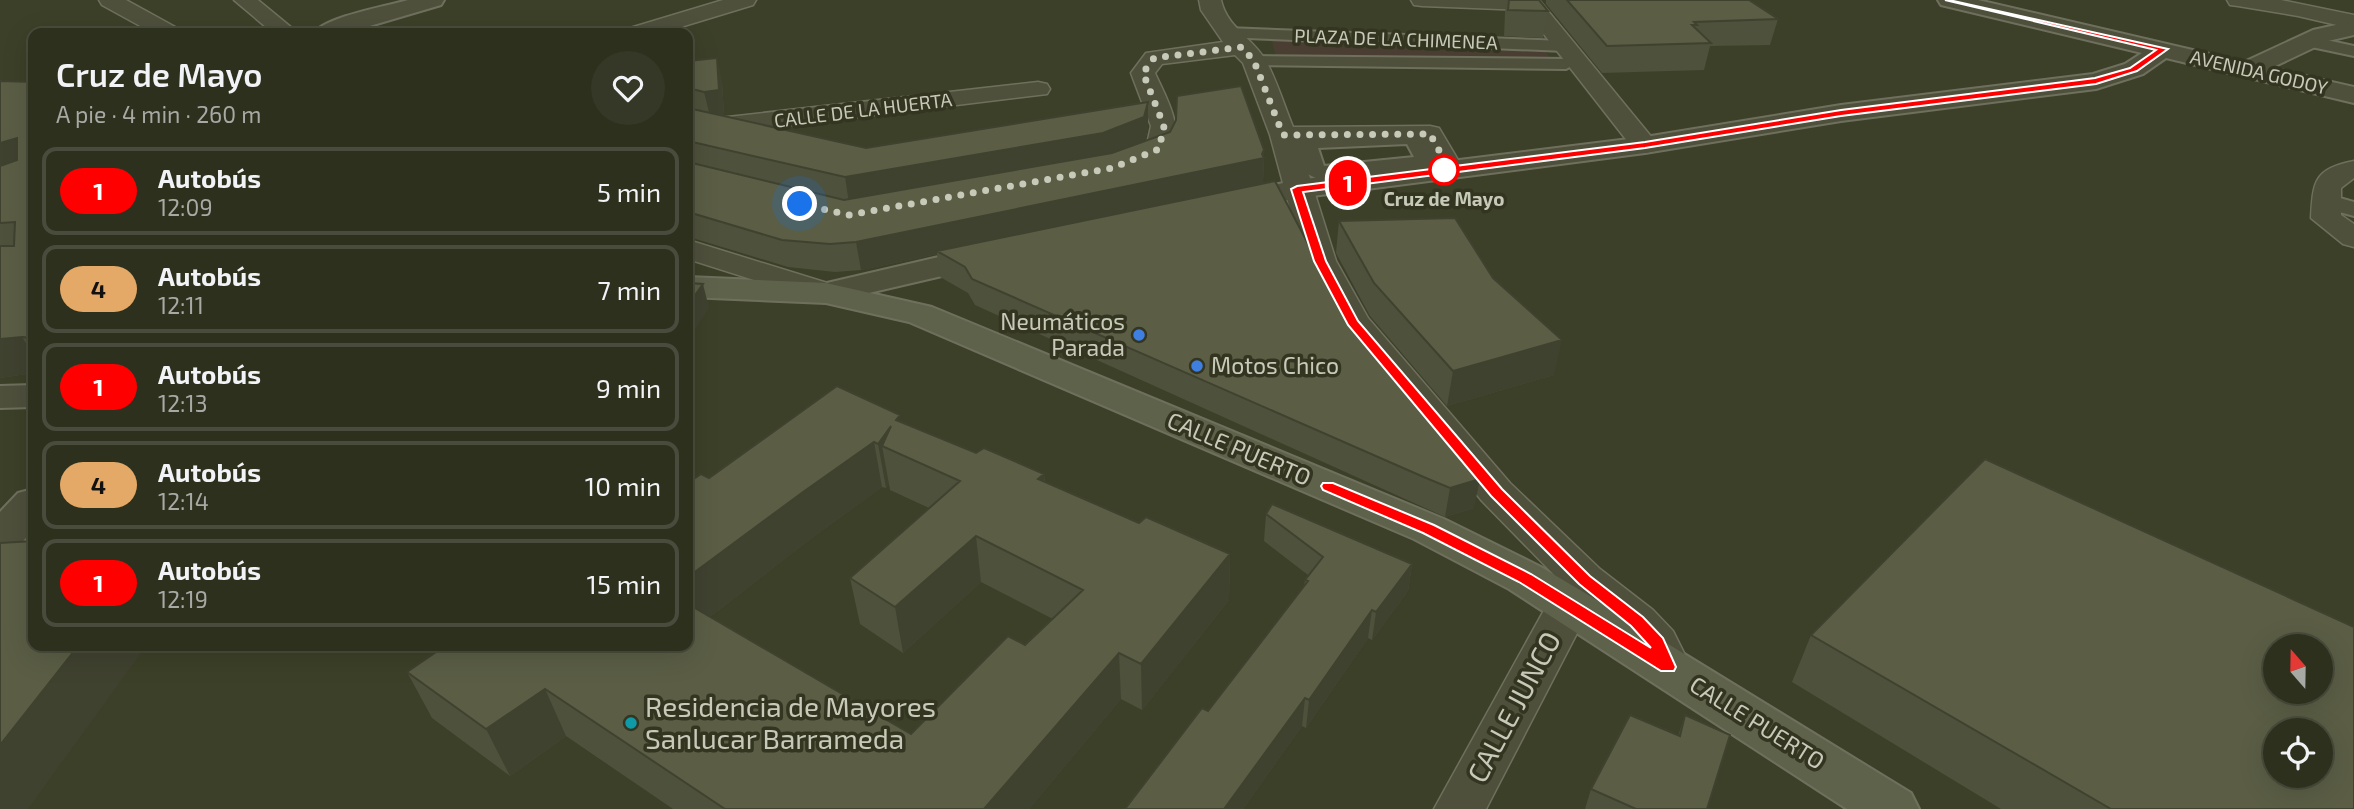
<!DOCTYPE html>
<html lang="es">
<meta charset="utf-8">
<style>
:root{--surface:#2e301e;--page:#363827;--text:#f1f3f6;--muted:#a7a9a4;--line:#494b3c}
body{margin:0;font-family:"Exo 2",sans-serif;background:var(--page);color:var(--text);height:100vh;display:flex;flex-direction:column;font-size:26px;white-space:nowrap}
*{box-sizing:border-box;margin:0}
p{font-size:23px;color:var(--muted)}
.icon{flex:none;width:38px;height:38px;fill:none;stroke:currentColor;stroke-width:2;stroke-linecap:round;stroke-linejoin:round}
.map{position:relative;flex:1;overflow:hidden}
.panel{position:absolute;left:28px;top:28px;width:665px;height:623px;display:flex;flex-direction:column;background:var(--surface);border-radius:14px;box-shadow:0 7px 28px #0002,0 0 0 2px var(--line)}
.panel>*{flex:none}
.badge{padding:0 14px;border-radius:23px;font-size:24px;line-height:46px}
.needle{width:46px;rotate:340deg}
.controls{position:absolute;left:2263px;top:634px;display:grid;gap:14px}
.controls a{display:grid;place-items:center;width:70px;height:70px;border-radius:50%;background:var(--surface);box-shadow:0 7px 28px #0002,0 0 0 2px var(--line);font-size:35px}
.you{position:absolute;width:35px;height:35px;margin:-18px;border:5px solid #fff;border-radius:50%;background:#1a73e8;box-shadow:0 0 0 10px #1a73e833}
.map>.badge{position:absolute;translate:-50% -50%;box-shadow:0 0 0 4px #fff}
.round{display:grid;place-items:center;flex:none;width:74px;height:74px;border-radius:37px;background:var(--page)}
.overview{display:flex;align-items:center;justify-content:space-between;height:119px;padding:0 28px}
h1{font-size:33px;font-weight:600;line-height:52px}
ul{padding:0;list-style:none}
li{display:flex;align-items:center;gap:21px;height:88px;margin:0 14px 10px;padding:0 14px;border:4px solid var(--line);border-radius:14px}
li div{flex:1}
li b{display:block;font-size:26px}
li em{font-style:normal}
li .badge{min-width:77px;font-weight:700;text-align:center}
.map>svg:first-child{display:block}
.green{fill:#4a3e32}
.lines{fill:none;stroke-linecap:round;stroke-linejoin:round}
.pedestrian-casing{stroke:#6e705d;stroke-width:4}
.minor-casing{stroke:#6e705d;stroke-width:3}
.tertiary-casing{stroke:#6e705d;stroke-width:4}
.secondary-casing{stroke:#6e705d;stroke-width:4}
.pedestrian{fill:#4e503c;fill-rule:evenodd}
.minor{fill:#4e503c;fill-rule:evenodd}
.tertiary{fill:#4e503c;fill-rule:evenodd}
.secondary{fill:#5f624b;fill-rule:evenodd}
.wall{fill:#4e513b;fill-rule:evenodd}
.shaded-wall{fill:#404230}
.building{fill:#5b5e45;stroke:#404230;stroke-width:2;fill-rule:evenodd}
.line{fill:#f00;stroke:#fff;stroke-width:2}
.walk{stroke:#c8cab9;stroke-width:7;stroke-dasharray:0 12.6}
.stop-dot{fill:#fff;stroke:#f00;stroke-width:3.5}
.shop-dot{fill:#3f7fe0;stroke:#333521;stroke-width:2.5}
.culture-dot{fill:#0f9aa8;stroke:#333521;stroke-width:2.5}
.labels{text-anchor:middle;stroke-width:7;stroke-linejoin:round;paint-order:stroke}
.far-street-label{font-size:19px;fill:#c8cab9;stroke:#333521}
.far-stop-label{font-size:19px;font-weight:bold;fill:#c8cab9;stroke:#333521}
.poi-label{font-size:23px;fill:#c8cab9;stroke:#333521;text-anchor:end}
.street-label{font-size:23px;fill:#c8cab9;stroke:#333521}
.near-poi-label{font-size:28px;fill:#c8cab9;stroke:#333521;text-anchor:start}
.near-street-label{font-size:28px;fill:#c8cab9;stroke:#333521}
</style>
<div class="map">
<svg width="2354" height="809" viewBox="0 0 2354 809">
<rect width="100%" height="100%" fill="#3d4028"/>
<path class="green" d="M 1271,37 L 1545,51 L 1551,59 L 1277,61 Z"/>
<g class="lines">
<g class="pedestrian-casing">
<path id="pedestrian" d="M 1227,28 L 1565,41 L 1574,46 L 1565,51 L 1221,37 L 1218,33 Z
M 2308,36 L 2354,46 L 2354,56 L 2302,45 L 2299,41 L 2302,37 Z
M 1254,56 L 1566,59 L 1575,64 L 1566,69 L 1248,65 L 1245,61 Z
M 1414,132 L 1421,134 L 1437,162 L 1434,166 L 1320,179 C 1301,175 1301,162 1297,145 L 1300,141 L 1325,134 ZM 1407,144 L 1414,157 L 1324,166 L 1318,148 Z
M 2326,194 L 2354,202 L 2354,216 L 2318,206 L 2315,201 L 2318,196 Z"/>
</g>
<g class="minor-casing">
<path id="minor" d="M 99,0 L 126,0 L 177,28 L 180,33 L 153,33 L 102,5 Z
M 234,0 L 258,0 L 298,33 L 273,33 Z
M 723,0 L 756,0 L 753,5 L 661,33 L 627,33 L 630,28 Z
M 1199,0 L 1221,0 C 1227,28 1253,38 1266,61 C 1277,81 1284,105 1293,127 L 1430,126 L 1439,128 L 1464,170 L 1460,176 L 1450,178 L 1440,176 L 1421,142 L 1299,143 L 1336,261 L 1368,318 L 1510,483 L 1600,569 L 1653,610 L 1673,631 L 1691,667 L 1685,680 L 1668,685 L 1651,680 L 1638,652 L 1590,608 L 1486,809 L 1434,809 L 1553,594 L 1568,589 L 1482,501 L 1336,322 L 1304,261 L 1270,135 L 1243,63 L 1235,55 L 1162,64 L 1155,73 C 1166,98 1186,129 1169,155 L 1136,169 L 1126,171 L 1116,169 L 1112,163 L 1116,157 L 1147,144 L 1151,126 L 1131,73 L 1146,53 L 1223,42 L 1201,10 Z
M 1411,0 L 1539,0 L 1658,145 L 1655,151 L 1645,153 L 1635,151 L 1525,10 L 1422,6 L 1414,5 Z
M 2227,0 L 2281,0 L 2354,15 L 2354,29 L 2298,16 L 2238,6 L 2230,5 Z
M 1038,82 L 1047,84 L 1050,89 L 1047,94 L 710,135 L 688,130 L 688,114 L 710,119 Z
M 2354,161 L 2354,178 L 2341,188 L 2341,215 L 2354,224 L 2354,247 L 2343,244 L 2311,218 C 2313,181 2314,169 2354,161 Z
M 688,240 L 837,286 L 842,293 L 837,300 L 826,303 L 688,259 Z"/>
</g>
<g class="tertiary-casing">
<path id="tertiary" d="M 408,0 L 444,0 L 441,5 L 346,33 L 314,33 C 325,17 387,6 408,0 Z
M 1938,0 L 1978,0 L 2244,62 L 2313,30 L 2354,21 L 2354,35 L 2328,41 L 2271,68 L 2354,87 L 2354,103 L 2166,58 L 2143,74 L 2096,89 L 1841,121 L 1645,153 L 1297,198 L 1230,212 L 1219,209 L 1215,203 L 1219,197 L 1297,180 L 1645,137 L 1841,105 L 2093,74 L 2125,64 L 2142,53 L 1941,5 Z
M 990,245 L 1002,248 L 1006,255 L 1002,262 L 826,303 L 814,300 L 809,293 L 814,286 Z
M 33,385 L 33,407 L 0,408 L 0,386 Z
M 33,489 L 33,530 L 15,550 L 0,554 L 0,512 L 18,493 Z"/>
</g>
<g class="secondary-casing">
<path id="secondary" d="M 688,277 L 826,283 L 932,307 L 1444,519 L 1541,567 L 1585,593 L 1911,793 L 1919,809 L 1847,809 L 1509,589 L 1414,539 L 909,322 L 826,303 L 688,297 Z"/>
</g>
<use href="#pedestrian" class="pedestrian"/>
<use href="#minor" class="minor"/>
<use href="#tertiary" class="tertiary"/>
<use href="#secondary" class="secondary"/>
</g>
<path class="wall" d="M 1507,0 L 1539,0 L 1548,11 L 1543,38 L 1504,36 L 1505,12 Z
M 1546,0 L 1749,0 L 1778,19 L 1770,45 L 1710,46 L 1704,70 L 1602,73 L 1546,4 Z
M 688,61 L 722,81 L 724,115 L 719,115 L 866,148 L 1148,102 L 1148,126 L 1145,141 L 1264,150 L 1263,184 L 1336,297 L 1413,399 L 1474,508 L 1445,517 L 975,305 L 968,293 L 940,277 L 937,254 L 861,270 L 835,272 L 788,267 L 689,237 L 688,238 Z
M 0,81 L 33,82 L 33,373 L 0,378 Z
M 1339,221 L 1493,278 L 1554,375 L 1447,406 L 1370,316 L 1336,253 Z
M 901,422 L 976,453 L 1044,474 L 1045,482 L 1139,523 L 1230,554 L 1229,600 L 1142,710 L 1121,699 L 1029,809 L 673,809 L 566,736 L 510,776 L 432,718 L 407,672 L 709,478 ZM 889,484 L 890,490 L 929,508 L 850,578 L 860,624 L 903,653 L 981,582 L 1053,619 L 1025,645 L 911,734 L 710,617 L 813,537 L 882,487 L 886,488 Z
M 1266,514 L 1412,564 L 1408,591 L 1372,640 L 1368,638 L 1306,728 L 1302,726 L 1243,809 L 1125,809 L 1208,711 L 1304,586 L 1305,580 L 1308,575 L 1264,541 Z
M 1811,635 L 2354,809 L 2001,809 L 1792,682 Z
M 1685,715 L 1707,809 L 1585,809 L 1591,789 L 1678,736 Z"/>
<path class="shaded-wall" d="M 717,58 L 722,81 L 724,115 L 710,116 L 704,92 Z
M 1148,102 L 1148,126 L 1145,142 L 1104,158 L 849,203 L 845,177 Z
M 17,138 L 33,167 L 0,180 L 0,143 Z
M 1264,150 L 1263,184 L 937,251 L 937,254 L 861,270 L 856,242 L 1262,154 Z
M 703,284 L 709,308 L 688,340 L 688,305 Z
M 22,337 L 33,354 L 33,373 L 0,378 L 0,339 Z
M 1562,340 L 1554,375 L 1447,406 L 1453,371 Z
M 1414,389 L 1410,417 L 1407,391 Z
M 891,426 L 882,446 L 889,484 L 886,488 L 878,444 Z
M 874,442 L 882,487 L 813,537 L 688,634 L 688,577 L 803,492 Z
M 1044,474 L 1048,519 L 1038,479 Z
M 1480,479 L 1474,508 L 1445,517 L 1450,488 Z
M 976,536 L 981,582 L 903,653 L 895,607 Z
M 1230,554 L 1229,600 L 1142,710 L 1141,664 Z
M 1412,564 L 1408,591 L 1372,640 L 1376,612 Z
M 1372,610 L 1368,638 L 1306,728 L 1309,700 Z
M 78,646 L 146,646 L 28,809 L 0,809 L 0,745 Z
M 1119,653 L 1121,699 L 1029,809 L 984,809 Z
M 545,689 L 566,736 L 510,776 L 486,729 Z
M 1305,698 L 1302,726 L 1243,809 L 1224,809 Z"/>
<path class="building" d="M 1509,0 L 1539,0 L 1548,11 L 1508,10 Z
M 1567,0 L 1749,0 L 1778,19 L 1694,22 L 1697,25 L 1692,25 L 1711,43 L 1607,46 Z
M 717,58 L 719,90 L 704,92 L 688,88 L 688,61 Z
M 0,81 L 33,82 L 33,338 L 22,337 L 0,339 L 0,246 L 14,246 L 15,222 L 0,223 L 0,166 L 17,160 L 17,138 L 0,143 Z
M 1241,86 L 1264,150 L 1262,154 L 1264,158 L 856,242 L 830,244 L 782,240 L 688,212 L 688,162 L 844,200 L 1112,153 L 1170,132 L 1176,120 L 1177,96 Z
M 1148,102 L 1144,117 L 1103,133 L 845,177 L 688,141 L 688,108 L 866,148 Z
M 1275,181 L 1336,297 L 1414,389 L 1407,391 L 1480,479 L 1450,488 L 1426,478 L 972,279 L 965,267 L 937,251 Z
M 1455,218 L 1493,278 L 1562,340 L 1453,371 L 1374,283 L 1339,221 Z
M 688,283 L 703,284 L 688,305 Z
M 837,386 L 900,415 L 896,420 L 976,453 L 984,448 L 1044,474 L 1038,479 L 1139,523 L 1146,517 L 1230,554 L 1141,664 L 1119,653 L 984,809 L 725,809 L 545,689 L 486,729 L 407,672 L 445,646 L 688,646 L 688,604 L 911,734 L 1008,636 L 1025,645 L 1083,590 L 976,536 L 895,607 L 850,578 L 960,481 L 882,446 L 891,426 L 878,444 L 874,442 L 803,492 L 688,577 L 688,483 L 701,474 L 709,478 Z
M 1985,459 L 2354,627 L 2354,809 L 2111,809 L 1811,635 ZM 2275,646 L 2320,646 L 2320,691 L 2275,691 ZM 2275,730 L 2320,730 L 2320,775 L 2275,775 Z
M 1272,504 L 1412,564 L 1376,612 L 1372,610 L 1309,700 L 1305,698 L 1224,809 L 1125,809 L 1202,708 L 1208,711 L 1308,581 L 1305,580 L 1323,557 L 1266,514 Z
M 33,541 L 33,646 L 78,646 L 0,745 L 0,543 Z
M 1630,715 L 1680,736 L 1685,715 L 1730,735 L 1707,809 L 1636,809 L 1591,789 Z"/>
<path class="line" d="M 1945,0 L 1949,0 L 2168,49 L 2137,71 L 2096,84 L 1841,116 L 1645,148 L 1303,192 L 1326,261 L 1358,321 L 1502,489 L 1590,576 L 1643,617 L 1663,638 L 1676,667 L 1674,671 L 1661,671 L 1519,582 L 1423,533 L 1323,490 L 1321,486 L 1323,483 L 1333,483 L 1434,525 L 1531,574 L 1651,648 L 1631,626 L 1579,584 L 1491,496 L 1348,325 L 1314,261 L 1291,189 L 1297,186 L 1645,142 L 1841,110 L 2095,78 L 2130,68 L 2156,50 Z"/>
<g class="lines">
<path class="walk" d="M 800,204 L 849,215 L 1112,168 L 1159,149 L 1164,126 L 1143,73 L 1154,58 L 1242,47 L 1254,61 L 1283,135 L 1430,134 L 1450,170 L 1444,170"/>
</g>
<circle class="stop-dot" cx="1444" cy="170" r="14"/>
<g class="shop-dot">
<circle cx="1139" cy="335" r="7"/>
<circle cx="1197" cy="366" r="7"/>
</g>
<circle class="culture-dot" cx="631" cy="723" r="7"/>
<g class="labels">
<g class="far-street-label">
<text transform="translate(1396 39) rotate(2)" y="7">PLAZA DE LA CHIMENEA</text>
<text transform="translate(2259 72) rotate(13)" y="7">AVENIDA GODOY</text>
<text transform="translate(863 110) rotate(-7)" y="7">CALLE DE LA HUERTA</text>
</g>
<g class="far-stop-label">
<text x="1444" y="206">Cruz de Mayo</text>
</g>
<g class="poi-label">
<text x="1125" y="330">Neumáticos<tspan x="1125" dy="26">Parada</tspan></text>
<text x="1211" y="374" text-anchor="start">Motos Chico</text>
</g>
<g class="street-label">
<text transform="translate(1239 449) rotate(23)" y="8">CALLE PUERTO</text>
<text transform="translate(1757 723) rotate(32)" y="8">CALLE PUERTO</text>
</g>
<g class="near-poi-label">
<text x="645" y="717">Residencia de Mayores<tspan x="645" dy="32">Sanlucar Barrameda</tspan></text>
</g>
<g class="near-street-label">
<text transform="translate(1514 707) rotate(-62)" y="10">CALLE JUNCO</text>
</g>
</g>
</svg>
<div class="controls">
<a><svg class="needle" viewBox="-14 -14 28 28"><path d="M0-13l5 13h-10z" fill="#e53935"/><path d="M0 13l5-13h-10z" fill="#a7a9a4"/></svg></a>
<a><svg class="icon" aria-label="locate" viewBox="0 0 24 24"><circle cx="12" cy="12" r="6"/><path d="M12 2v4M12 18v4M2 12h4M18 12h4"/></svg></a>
</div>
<div class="you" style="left:800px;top:204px"></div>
<b class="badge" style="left:1348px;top:183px;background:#f00;color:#fff">1</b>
<section class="panel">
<div class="overview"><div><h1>Cruz de Mayo</h1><p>A pie · 4 min · 260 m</p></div><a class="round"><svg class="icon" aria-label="heart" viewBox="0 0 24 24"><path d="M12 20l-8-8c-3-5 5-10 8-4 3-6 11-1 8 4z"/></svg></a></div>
<ul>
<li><span class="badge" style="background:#f00;color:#fff">1</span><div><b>Autobús</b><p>12:09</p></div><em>5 min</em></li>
<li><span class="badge" style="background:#e5a967;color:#111">4</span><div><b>Autobús</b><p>12:11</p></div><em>7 min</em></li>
<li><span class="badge" style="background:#f00;color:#fff">1</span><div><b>Autobús</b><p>12:13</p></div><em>9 min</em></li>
<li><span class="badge" style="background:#e5a967;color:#111">4</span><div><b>Autobús</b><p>12:14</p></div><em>10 min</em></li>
<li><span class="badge" style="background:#f00;color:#fff">1</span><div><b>Autobús</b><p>12:19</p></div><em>15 min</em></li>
</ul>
</section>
</div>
